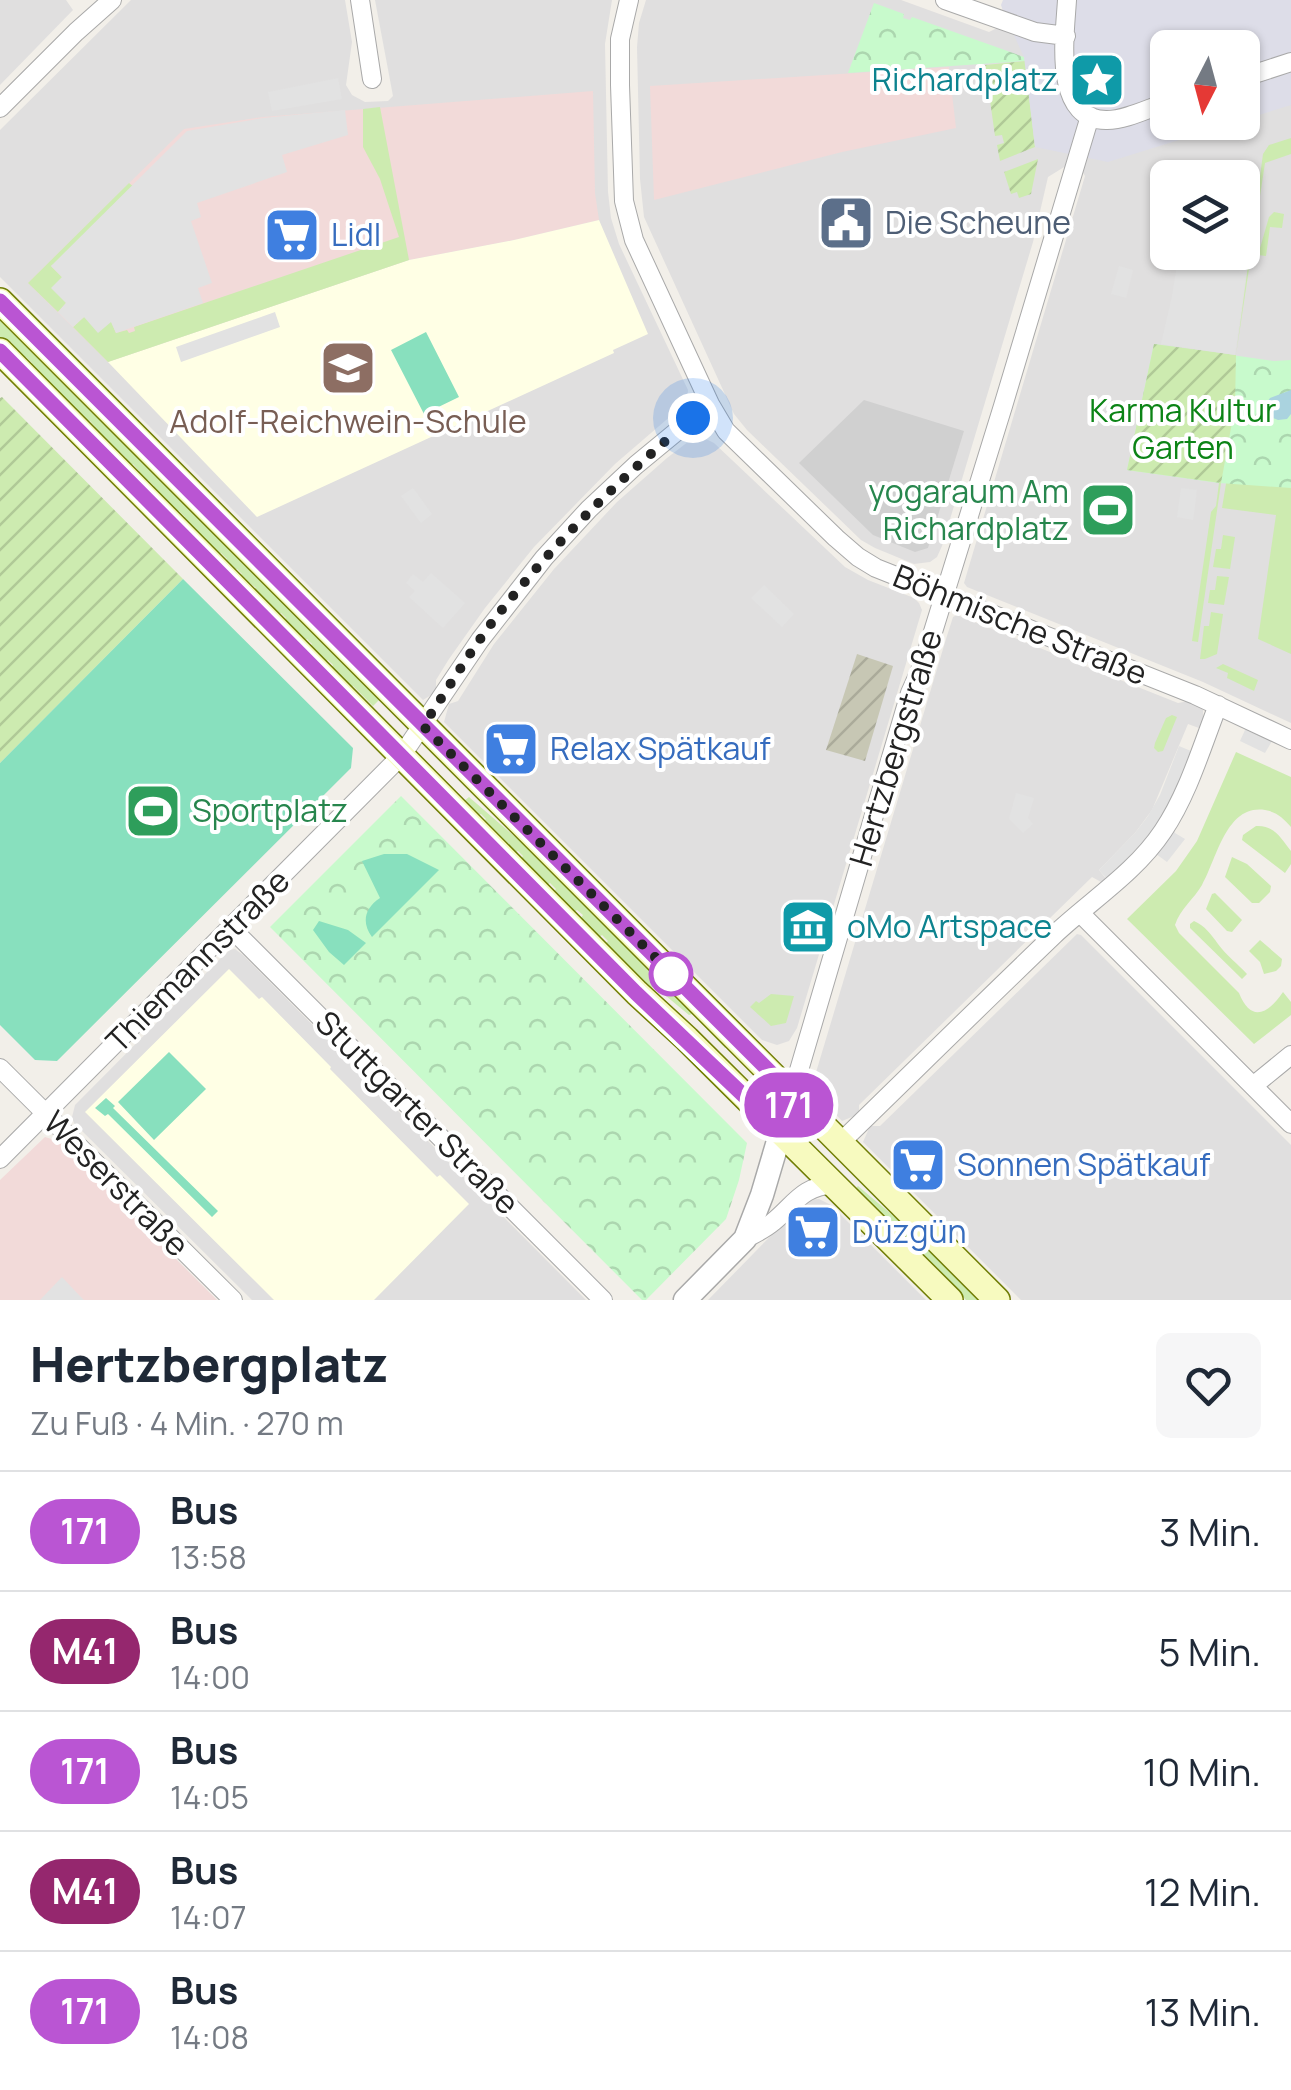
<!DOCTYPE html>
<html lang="de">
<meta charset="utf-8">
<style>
:root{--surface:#fff;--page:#f6f6f7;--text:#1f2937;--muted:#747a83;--line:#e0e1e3}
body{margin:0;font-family:Manrope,sans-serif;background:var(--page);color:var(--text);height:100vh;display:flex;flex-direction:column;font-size:38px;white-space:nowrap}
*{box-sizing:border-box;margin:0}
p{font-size:32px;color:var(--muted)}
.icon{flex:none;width:55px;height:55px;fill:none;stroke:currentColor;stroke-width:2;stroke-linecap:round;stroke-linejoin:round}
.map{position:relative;height:1300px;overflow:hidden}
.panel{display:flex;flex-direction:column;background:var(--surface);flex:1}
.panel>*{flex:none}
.badge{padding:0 20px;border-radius:32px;font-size:35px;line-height:65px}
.needle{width:65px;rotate:186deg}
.fabs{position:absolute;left:1150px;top:30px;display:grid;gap:20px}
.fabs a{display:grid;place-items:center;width:110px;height:110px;border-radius:15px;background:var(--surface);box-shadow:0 2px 8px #0004;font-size:50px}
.you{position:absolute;width:50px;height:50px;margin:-25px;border:8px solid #fff;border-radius:50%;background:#1a73e8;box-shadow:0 0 0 15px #1a73e833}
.map>.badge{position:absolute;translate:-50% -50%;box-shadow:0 0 0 5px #fff}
.round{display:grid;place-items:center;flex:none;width:105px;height:105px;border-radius:15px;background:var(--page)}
.head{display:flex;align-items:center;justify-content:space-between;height:170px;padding:0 30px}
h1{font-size:48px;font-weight:800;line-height:75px}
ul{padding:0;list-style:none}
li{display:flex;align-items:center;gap:30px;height:120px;padding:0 30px;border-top:2px solid var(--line)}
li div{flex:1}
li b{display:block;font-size:38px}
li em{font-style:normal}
li .badge{min-width:110px;font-weight:700;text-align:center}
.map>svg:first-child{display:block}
.residential{fill:#e0dfdf;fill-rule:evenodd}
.commercial{fill:#f2dad9}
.education{fill:#ffffe5}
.religious{fill:#d0d0d0}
.construction{fill:url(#construction-furrows)}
.grass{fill:#cdebb0}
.park{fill:url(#park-crowns)}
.garden{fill:url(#garden-furrows)}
.pitch{fill:#88e0be}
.parking{fill:#e2e2e2}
.plaza{fill:#dddde8}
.water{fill:#aad3df}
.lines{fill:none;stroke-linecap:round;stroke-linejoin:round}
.minor-casing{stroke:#a9a9a9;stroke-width:20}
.tertiary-casing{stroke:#a9a9a9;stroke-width:25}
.secondary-casing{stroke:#707d05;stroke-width:28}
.minor{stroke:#fff;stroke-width:18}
.tertiary{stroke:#fff;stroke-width:22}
.secondary{stroke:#f7fabf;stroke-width:25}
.line-casing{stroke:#fff;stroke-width:22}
.line{stroke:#ba55d3;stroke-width:15}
.walk{stroke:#222;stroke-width:10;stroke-dasharray:0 18}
.stop-dot{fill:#fff;stroke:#ba55d3;stroke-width:5}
.labels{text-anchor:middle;stroke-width:8;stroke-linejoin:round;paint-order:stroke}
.culture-label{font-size:32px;fill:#0d838f;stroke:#fff;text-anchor:end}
.service-label{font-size:32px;fill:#4e5e75;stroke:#fff;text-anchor:start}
.shop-label{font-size:32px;fill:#366cbe;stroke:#fff;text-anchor:start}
.park-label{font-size:32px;fill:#0c8416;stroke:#fff}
.education-label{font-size:32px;fill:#785e54;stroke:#fff}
.leisure-label{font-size:32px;fill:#27864d;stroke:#fff;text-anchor:end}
.street-label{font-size:32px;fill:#222;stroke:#fff}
</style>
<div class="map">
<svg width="1291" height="1300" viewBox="0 0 1291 1300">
<defs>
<pattern id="construction-furrows" width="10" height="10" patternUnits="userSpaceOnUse" patternTransform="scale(2.5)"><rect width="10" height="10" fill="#c7c7b4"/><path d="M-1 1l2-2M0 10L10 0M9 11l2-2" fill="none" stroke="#abab9a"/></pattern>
<pattern id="park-crowns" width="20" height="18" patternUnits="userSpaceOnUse" patternTransform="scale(2.5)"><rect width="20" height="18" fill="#c8facc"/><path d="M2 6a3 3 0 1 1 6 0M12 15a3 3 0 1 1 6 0" fill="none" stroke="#acd6af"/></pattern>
<pattern id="garden-furrows" width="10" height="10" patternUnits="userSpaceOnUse" patternTransform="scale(2.5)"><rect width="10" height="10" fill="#cdebb0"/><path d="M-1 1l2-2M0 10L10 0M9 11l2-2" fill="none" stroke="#b0c997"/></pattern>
</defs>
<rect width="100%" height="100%" fill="#f2efe9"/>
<path class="residential" d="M 0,0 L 66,0 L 73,10 L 0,85 Z
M 131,0 L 345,0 L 352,42 L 346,85 L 352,95 L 365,102 L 388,101 L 393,96 L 375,0 L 612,0 L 605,44 L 608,192 L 611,218 L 619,244 L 688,390 L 687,402 L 615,464 L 534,547 L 485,608 L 449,659 L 436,680 L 436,692 L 423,700 L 0,277 L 0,130 Z
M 646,0 L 901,0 L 989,32 L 999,27 L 1046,44 L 1075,128 L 1069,164 L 1048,177 L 1033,242 L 942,546 L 937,557 L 930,562 L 914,564 L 875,548 L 861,540 L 747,430 L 734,414 L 644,217 L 640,179 L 637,47 L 639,23 Z
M 1291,77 L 1291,723 L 1203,682 L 967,587 L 964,583 L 1085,176 L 1081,169 L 1090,139 L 1168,122 L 1242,122 L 1243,86 ZM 1168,178 L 1242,178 L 1242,252 L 1168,252 Z
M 693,438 L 704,438 L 714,443 L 845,567 L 868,580 L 914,598 L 919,603 L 922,610 L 797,1028 L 789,1041 L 777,1045 L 762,1040 L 444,722 L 449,704 L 458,701 L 494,644 L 554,569 L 617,502 L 667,458 Z
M 957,615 L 1178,703 L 1189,701 L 1203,710 L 1203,721 L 1199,728 L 1188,724 L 1152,810 L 1135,833 L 1099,870 L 1107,880 L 1103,883 L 1092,877 L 859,1105 L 859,1114 L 842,1121 L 819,1097 L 814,1089 L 814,1079 L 946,639 L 953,617 Z
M 1077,934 L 1081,935 L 1291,1145 L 1291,1300 L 1021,1300 L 863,1142 L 870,1126 L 880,1126 Z
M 235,949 L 243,955 L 586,1300 L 252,1300 L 74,1123 L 72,1117 L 75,1105 L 223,956 L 230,950 Z
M 819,1199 L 831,1205 L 926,1300 L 708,1300 L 801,1205 L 809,1200 Z"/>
<path class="commercial" d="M 949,67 L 949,84 L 951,85 L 956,128 L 842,152 L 654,200 L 650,86 Z
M 593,91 L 595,193 L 599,220 L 514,240 L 409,260 L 108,362 L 28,283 L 184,129 L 263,117 Z
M 45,1137 L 58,1141 L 217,1300 L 0,1300 L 0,1180 Z"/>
<path class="education" d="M 599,220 L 648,334 L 613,350 L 614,353 L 257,517 L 108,362 L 409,260 L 514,240 Z
M 229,969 L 259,999 L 262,997 L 331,1067 L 330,1069 L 437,1177 L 440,1175 L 469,1204 L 374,1300 L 274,1300 L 85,1112 Z"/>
<path class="religious" d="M 864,400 L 964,431 L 928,548 L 915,552 L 873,535 L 799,463 Z"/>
<path class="construction" d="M 857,654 L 893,666 L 865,761 L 826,750 Z"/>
<path class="grass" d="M 380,107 L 409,260 L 108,362 L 73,327 L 84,317 L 111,321 L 116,333 L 127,330 L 129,333 L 135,331 L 134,327 L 399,237 L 380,179 L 363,147 L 363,109 Z
M 1291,138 L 1291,154 L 1265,163 L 1236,355 L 1263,154 L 1269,145 Z
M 129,183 L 145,196 L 51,266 L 62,277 L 66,303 L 58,312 L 28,283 Z
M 1274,212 L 1284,214 L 1282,228 L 1270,227 L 1266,256 L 1258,255 L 1269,217 Z
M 0,317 L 380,699 L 373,706 L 353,686 L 350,688 L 331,669 L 333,665 L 328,660 L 324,663 L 310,648 L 312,644 L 307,639 L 304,642 L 283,622 L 286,618 L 281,613 L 277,615 L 253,592 L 256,588 L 250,583 L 247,585 L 239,577 L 242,574 L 237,569 L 233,571 L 224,562 L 227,559 L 221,553 L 217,556 L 182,520 L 185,517 L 179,511 L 175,513 L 151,489 L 154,486 L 148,480 L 145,482 L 136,474 L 139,471 L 133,464 L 129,467 L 124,461 L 126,458 L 120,452 L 117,455 L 93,430 L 95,427 L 90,421 L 86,424 L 29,367 L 32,363 L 26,357 L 23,360 L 14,351 L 16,348 L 11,342 L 7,345 L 0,337 Z
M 1291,414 L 1291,654 L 1258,639 L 1276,515 L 1222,508 L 1232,447 Z
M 1219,483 L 1221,483 L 1198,642 L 1192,641 L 1211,512 L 1216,506 Z
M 1223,535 L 1235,537 L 1230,569 L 1213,567 L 1216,549 L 1221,549 Z
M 1217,576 L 1229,577 L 1224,605 L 1208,603 L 1210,590 L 1215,590 Z
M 1211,612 L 1223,614 L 1217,654 L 1205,659 L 1200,659 L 1204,626 L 1209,626 Z
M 1223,664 L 1258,680 L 1254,691 L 1227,678 L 1228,673 L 1216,668 Z
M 1172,715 L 1177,717 L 1163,751 L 1158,752 L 1154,748 L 1155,743 L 1166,718 Z
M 1236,752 L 1291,777 L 1291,827 C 1283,818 1277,812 1265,810 C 1226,804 1217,859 1202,885 C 1194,899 1180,909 1175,925 L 1179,933 L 1239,993 C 1251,1023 1268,1014 1283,992 L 1291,1002 L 1291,1015 L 1254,1044 L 1127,919 L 1176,871 L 1197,841 Z
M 469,797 L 535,854 L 727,1045 L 725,1048 L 692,1014 L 689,1015 L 654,986 L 650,990 L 605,944 L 608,941 L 602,935 L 598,938 L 580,919 L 583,915 L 577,910 L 573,913 L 553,893 L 556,889 L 550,883 L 546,886 L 520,860 L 523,856 L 518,851 L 514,853 L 483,822 L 486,819 L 481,814 L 477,816 L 463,802 Z
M 1256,826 C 1274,825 1281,838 1291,851 L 1291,864 L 1285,873 L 1242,840 L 1243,835 Z
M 1232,857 L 1247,864 L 1271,886 L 1270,892 L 1259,903 L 1252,903 L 1225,877 Z
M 1215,893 L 1242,920 L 1232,932 L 1227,931 L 1206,909 L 1212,894 Z
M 1194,921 C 1205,926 1211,934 1218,944 C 1226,955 1238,964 1247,974 L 1242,979 L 1190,928 L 1190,924 Z
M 1260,940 L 1282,959 L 1281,966 L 1276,971 L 1264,974 L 1260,962 L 1249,951 Z
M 771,994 L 794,996 L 786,1023 L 771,1026 L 750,1007 L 756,1001 L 759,1003 Z
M 858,1186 L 923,1241 L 981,1300 L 966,1300 L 855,1189 Z"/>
<path class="park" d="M 874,3 L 904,14 L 903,18 L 910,20 L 912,17 L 1024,57 L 1025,61 L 848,73 Z
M 1154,344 L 1274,361 L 1291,360 L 1291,488 L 1219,483 L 1127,470 Z
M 401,796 L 747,1143 L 739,1180 L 726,1219 L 646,1300 L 642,1300 L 270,927 Z"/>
<path class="garden" d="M 1025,61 L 1035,147 L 1000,161 L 997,145 L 1004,143 L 1002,135 L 995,136 L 985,65 Z
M 1038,159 L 1031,194 L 1019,198 L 1017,192 L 1011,194 L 1004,172 Z
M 1154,344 L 1236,355 L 1235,406 L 1221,483 L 1127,470 Z
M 2,397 L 183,579 L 0,763 L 0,398 Z"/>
<path class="pitch" d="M 426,332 L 459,397 L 424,414 L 391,350 Z
M 183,579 L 353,748 L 351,768 L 57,1061 L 35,1060 L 0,1025 L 0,763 Z
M 384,854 L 407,854 L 439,870 L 372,937 C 361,922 365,908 380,898 L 362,861 Z
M 319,921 L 348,930 L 366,943 L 344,965 L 329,952 L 313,930 Z
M 169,1052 L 206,1089 L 154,1140 L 118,1102 Z
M 106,1098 L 115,1106 L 113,1108 L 218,1211 L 212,1217 L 108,1114 L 105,1116 L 95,1108 Z"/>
<path class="parking" d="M 338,78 L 342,99 L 272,111 L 268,92 Z
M 345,110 L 348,135 L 282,155 L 287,172 L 197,203 L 201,217 L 191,221 L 212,283 L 198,288 L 203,303 L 116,333 L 111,322 L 98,333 L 84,317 L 73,327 L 58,312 L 66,303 L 51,288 L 62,277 L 51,266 L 187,131 L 263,118 Z
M 1230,252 L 1249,255 L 1235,355 L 1161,344 L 1172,296 L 1179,253 Z
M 1119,266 L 1133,270 L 1126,298 L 1111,294 Z
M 275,312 L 280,327 L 181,362 L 176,347 Z
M 413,488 L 432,514 L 421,523 L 401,496 Z
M 1181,488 L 1197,490 L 1193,520 L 1177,517 Z
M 431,573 L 465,603 L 443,628 L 409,597 L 415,591 L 406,583 L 413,574 L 423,582 Z
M 764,585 L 794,614 L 782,627 L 751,598 Z
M 1244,727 L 1272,741 L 1265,753 L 1240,741 L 1245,730 Z
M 1179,746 L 1191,751 L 1172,799 L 1154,830 L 1106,881 L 1106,878 L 1099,870 L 1135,833 L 1148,816 L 1160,795 Z
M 1016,793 L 1034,798 L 1028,818 L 1033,824 L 1023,833 L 1009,819 Z
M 1174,829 L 1175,833 L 1185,839 L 1167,862 L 1156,854 Z
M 62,1277 L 77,1293 L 84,1300 L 40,1300 Z"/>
<path class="plaza" d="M 1003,0 L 1291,0 L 1291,105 L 1243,120 L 1242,48 L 1168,48 L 1168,122 L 1234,123 L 1108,162 L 1035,147 L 1024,57 L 1004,14 L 1001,5 Z"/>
<path class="water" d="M 1291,390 L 1291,414 L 1287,419 L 1278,420 L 1266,415 L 1263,408 L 1270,398 Z"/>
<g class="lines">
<g class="minor-casing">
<path id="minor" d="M 360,0 L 372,79
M 629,0 L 620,39 L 620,85 L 624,201 L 634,240 L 710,404 L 726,431 L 836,538 L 858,557 L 876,568 L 1195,695 L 1291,740
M 945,0 L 1035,32 L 1066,36
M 1067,0 C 1065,35 1052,121 1107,120 C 1126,120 1149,108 1168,102
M 1242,78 L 1291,62
M 0,108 L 76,32 L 112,0
M 1081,914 L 1291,1124
M 231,928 L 603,1300
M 0,1068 L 233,1300
M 1253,1086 L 1291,1055
M 792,1094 L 910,693 L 923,664 L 1003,406 L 1090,116
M 841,1142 C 912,1073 982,1004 1054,935 C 1090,901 1135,873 1163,831 C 1188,794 1202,746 1218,705
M 0,1159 L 402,755 L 480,640 L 544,558 L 589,509 L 636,465 L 710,404
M 745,1239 C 754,1234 765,1229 773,1222 C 796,1203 801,1187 834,1184"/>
</g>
<g class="tertiary-casing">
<path id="tertiary" d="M 685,1300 L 745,1239 L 762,1195 L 792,1094"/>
</g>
<g class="secondary-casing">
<path id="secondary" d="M 0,301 L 997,1300
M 0,351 L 637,993 L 687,1039 L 950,1300"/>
</g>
<use href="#minor" class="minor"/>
<use href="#tertiary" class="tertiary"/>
<use href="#secondary" class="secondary"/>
</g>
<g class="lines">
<g class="line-casing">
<path id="line" d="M 0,301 L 792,1094 L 781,1131 L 636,993 L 0,351"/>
</g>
<use href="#line" class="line"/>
<path class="walk" d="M 671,974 L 676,978 L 423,726 C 448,689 470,651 497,616 C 555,542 620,478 693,418"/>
</g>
<defs>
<g id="sight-square" transform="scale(2.875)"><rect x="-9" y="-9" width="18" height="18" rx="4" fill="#0f9aa8" stroke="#fff"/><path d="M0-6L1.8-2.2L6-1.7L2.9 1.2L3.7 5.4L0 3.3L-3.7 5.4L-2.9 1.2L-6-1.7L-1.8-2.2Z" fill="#fff"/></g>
<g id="civic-square" transform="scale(2.875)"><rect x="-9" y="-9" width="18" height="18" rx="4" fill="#5c6f8a" stroke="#fff"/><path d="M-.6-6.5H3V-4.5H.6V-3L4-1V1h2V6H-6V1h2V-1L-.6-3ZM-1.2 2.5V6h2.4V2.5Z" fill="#fff"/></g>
<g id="supermarket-square" transform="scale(2.875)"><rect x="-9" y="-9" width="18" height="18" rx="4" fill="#3f7fe0" stroke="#fff"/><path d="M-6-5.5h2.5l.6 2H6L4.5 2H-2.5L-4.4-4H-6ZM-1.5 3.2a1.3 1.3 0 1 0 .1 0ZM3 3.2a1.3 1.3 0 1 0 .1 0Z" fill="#fff"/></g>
<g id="school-square" transform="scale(2.875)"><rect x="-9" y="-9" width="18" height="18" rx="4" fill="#8d6e63" stroke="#fff"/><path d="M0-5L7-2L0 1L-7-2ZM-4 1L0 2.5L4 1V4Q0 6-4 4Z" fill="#fff"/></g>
<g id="stadium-square" transform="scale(2.875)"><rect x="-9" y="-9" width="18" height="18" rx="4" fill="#2e9e5b" stroke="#fff"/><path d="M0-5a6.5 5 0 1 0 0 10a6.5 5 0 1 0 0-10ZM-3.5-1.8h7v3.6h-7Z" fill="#fff"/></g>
<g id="museum-square" transform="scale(2.875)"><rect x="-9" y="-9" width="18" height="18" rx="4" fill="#0f9aa8" stroke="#fff"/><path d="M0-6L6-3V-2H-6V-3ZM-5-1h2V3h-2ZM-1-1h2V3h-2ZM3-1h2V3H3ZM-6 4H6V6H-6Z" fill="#fff"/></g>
</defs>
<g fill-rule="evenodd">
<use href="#sight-square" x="1097" y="80"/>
<use href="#civic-square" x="846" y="223"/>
<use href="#supermarket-square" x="292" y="235"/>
<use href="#school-square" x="348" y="368"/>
<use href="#stadium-square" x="1108" y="510"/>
<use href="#supermarket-square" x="511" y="749"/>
<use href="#stadium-square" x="153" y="811"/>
<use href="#museum-square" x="808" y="927"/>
<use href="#supermarket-square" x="918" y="1165"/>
<use href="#supermarket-square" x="813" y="1232"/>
</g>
<circle class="stop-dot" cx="671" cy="974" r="20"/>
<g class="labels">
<g class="culture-label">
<text x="1058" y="91">Richardplatz</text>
<text x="847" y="938" text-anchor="start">oMo Artspace</text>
</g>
<g class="service-label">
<text x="885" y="234">Die Scheune</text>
</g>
<g class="shop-label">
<text x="331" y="246">Lidl</text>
<text x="550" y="760">Relax Spätkauf</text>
<text x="957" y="1176">Sonnen Spätkauf</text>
<text x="852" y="1243">Düzgün</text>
</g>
<g class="park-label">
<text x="1183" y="422">Karma Kultur<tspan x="1183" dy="37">Garten</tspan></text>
</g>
<g class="education-label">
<text x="348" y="433">Adolf-Reichwein-Schule</text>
</g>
<g class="leisure-label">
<text x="1069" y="503">yogaraum Am<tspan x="1069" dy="37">Richardplatz</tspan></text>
<text x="192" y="822" text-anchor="start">Sportplatz</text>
</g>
<g class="street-label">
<text transform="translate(1020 625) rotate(22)" y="11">Böhmische Straße</text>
<text transform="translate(896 748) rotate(-73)" y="11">Hertzbergstraße</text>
<text transform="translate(198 961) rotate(-45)" y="11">Thiemannstraße</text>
<text transform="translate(417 1113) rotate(45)" y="11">Stuttgarter Straße</text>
<text transform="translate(116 1184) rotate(45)" y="11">Weserstraße</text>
</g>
</g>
</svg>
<div class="fabs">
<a><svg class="needle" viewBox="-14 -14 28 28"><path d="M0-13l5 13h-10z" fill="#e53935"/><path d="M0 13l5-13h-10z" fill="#747a83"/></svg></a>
<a><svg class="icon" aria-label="layers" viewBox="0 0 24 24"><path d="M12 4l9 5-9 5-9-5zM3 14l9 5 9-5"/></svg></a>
</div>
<div class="you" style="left:693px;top:418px"></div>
<b class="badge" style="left:789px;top:1105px;background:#ba55d3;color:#fff">171</b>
</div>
<section class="panel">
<div class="head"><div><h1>Hertzbergplatz</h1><p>Zu Fuß · 4 Min. · 270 m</p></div><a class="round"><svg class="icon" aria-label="heart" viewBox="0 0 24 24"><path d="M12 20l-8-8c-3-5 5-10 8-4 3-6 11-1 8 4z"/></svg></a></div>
<ul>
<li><span class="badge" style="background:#ba55d3;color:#fff">171</span><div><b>Bus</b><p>13:58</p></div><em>3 Min.</em></li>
<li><span class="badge" style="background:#95276e;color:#fff">M41</span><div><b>Bus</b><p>14:00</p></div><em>5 Min.</em></li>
<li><span class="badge" style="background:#ba55d3;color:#fff">171</span><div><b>Bus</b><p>14:05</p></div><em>10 Min.</em></li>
<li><span class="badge" style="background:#95276e;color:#fff">M41</span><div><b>Bus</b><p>14:07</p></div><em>12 Min.</em></li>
<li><span class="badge" style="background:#ba55d3;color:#fff">171</span><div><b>Bus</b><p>14:08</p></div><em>13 Min.</em></li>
</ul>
</section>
